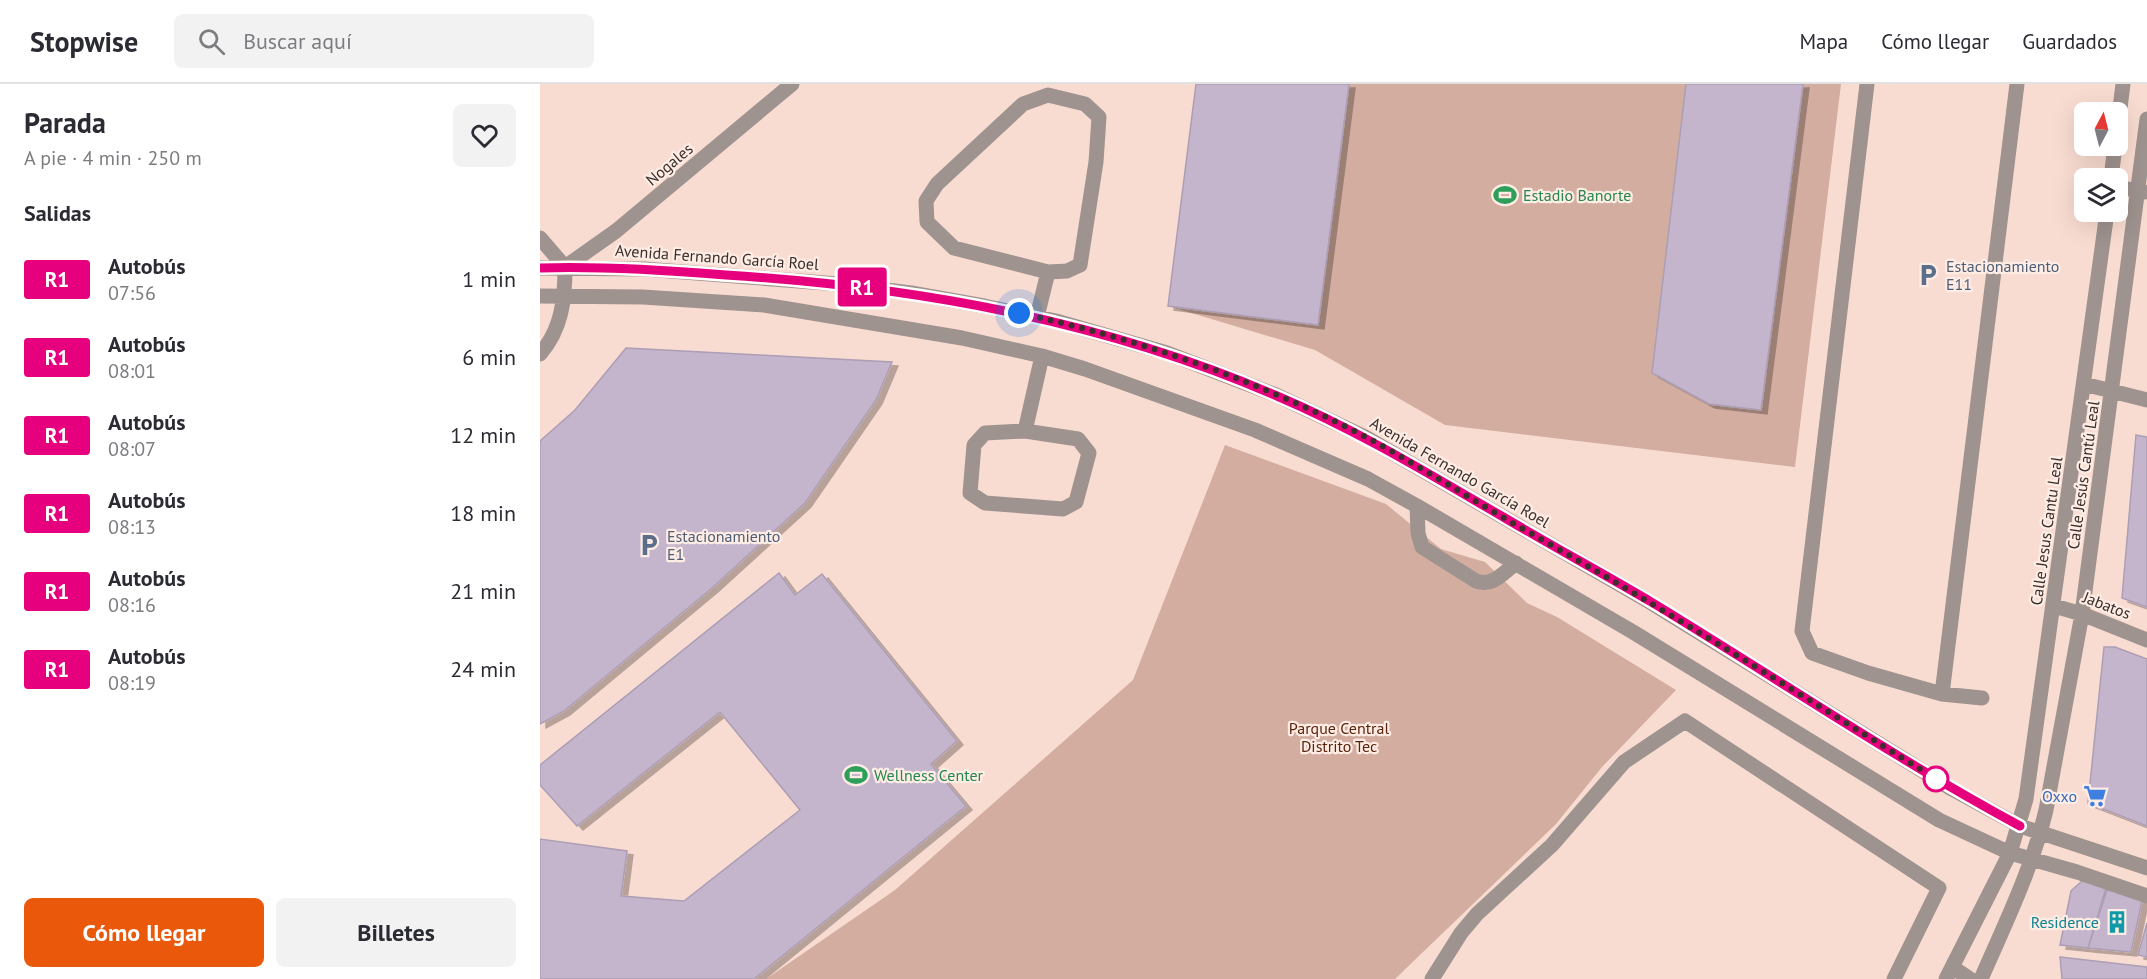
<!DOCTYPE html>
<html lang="es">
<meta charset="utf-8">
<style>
:root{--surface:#fff;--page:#f2f2f3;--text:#2b2b33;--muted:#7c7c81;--line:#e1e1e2;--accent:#ea580c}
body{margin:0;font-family:"PT Sans",sans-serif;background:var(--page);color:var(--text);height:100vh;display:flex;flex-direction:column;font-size:22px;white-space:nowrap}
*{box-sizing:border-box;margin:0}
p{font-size:20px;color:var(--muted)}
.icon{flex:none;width:33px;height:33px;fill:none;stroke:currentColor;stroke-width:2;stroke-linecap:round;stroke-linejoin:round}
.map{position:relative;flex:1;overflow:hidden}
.drawer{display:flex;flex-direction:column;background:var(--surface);width:540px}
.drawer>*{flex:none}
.badge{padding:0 12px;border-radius:4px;font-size:21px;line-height:39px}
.needle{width:39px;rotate:7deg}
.tools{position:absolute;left:1534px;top:18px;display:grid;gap:12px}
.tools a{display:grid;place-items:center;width:54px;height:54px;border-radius:9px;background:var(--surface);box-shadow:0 6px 24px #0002;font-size:30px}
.you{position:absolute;width:30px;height:30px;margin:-15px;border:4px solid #fff;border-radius:50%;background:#1a73e8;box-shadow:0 0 0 9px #1a73e833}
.map>.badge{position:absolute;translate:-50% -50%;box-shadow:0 0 0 3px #fff}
h2{padding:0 24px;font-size:22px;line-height:54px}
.round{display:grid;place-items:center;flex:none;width:63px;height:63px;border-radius:9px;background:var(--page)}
.summary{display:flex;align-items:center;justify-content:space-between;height:102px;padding:0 24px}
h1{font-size:28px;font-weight:700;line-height:45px}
.button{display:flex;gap:12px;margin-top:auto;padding:12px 24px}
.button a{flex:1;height:69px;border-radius:9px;background:var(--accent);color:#fff;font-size:24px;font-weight:700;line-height:69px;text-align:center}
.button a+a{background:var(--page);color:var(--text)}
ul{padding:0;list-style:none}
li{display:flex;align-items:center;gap:18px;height:78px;padding:0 24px}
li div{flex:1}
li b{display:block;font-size:22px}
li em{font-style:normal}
li .badge{min-width:66px;font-weight:700;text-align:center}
header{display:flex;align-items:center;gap:36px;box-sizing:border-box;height:84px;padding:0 30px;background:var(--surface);border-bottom:2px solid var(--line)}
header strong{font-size:28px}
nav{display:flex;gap:33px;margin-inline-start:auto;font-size:21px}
.search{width:420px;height:54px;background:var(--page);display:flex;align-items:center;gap:15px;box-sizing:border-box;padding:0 21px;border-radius:9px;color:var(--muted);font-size:22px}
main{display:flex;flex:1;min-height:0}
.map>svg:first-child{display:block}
.green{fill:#d3ad9f}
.building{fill:#c4b5cc;stroke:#ac9eb4;stroke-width:1.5;filter:url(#shadow)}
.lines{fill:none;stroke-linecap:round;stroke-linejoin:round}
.minor{stroke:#9f938f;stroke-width:15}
.line-casing{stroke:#fff;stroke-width:14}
.line{stroke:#e6007e;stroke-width:9}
.walk{stroke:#3a2f2b;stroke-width:6;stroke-dasharray:0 10.8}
.stop-dot{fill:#fff;stroke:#e6007e;stroke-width:3}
.labels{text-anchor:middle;stroke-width:4.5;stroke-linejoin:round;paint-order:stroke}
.street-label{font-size:16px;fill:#3a2f2b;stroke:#feece5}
.leisure-label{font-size:16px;fill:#27864d;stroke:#feece5;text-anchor:start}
.service-label{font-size:16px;fill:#4e5e75;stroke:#feece5;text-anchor:start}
.park-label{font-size:16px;fill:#5b230b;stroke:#feece5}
.shop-label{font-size:16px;fill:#366cbe;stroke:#feece5;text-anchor:end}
.culture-label{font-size:16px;fill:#0d838f;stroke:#feece5;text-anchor:end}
</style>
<header>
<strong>Stopwise</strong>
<div class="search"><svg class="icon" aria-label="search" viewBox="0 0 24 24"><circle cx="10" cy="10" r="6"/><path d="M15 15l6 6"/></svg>Buscar aquí</div>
<nav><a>Mapa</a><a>Cómo llegar</a><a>Guardados</a></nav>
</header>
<main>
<section class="drawer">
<div class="summary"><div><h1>Parada</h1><p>A pie · 4 min · 250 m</p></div><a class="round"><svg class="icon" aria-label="heart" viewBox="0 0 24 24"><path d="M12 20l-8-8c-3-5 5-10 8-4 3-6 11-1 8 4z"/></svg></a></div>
<h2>Salidas</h2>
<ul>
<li><span class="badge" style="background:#e6007e;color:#fff">R1</span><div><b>Autobús</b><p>07:56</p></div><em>1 min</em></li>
<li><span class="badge" style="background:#e6007e;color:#fff">R1</span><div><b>Autobús</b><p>08:01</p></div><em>6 min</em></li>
<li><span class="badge" style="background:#e6007e;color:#fff">R1</span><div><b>Autobús</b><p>08:07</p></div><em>12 min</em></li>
<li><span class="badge" style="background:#e6007e;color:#fff">R1</span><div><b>Autobús</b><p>08:13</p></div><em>18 min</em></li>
<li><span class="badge" style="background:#e6007e;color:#fff">R1</span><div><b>Autobús</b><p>08:16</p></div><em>21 min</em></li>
<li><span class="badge" style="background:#e6007e;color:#fff">R1</span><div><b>Autobús</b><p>08:19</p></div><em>24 min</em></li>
</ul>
<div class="button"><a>Cómo llegar</a><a>Billetes</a></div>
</section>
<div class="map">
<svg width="1607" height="895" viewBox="0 0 1607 895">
<defs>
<filter id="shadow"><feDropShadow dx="6" dy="4" stdDeviation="0" flood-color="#0004"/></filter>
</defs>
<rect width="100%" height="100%" fill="#f9dcd1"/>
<path class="green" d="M 656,0 L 1301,0 L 1255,383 L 905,341 L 775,266 L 628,222 Z
M 685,361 L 846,420 L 901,465 L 945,478 L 987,519 L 1017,533 L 1136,606 L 1062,683 L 1016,740 L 855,895 L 226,895 L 355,806 L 593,596 Z"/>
<path class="building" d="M 656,0 L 809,0 L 778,241 L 628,222 Z
M 656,0 L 809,0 L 778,241 L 628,222 Z
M 1146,0 L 1263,0 L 1221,326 L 1169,320 L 1112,289 Z
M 86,264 L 352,278 L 336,316 L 265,419 L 172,504 L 24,627 L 0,640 L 0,357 L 35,326 Z
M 1596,351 L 1607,353 L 1607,523 L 1582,514 Z
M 239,489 L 255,511 L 282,490 L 417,657 L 391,680 L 426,722 L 214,895 L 0,895 L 0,755 L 87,767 L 81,812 L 144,817 L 260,726 L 180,628 L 37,742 L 0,701 L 0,681 Z
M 1564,563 L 1575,563 L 1607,575 L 1607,742 L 1548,719 Z
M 1543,796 L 1566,804 L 1548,864 L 1520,861 L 1531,807 Z
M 1567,806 L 1603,812 L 1591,868 L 1548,864 Z
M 1607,839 L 1607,873 L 1598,871 Z
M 1520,873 L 1607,883 L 1607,895 L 1522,895 Z"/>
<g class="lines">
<path class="minor" d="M 1327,0 L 1262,547 L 1272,569 L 1328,589 L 1402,610 L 1442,614
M 508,11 L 545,20 L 559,33 L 556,78 L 540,181 L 527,187 L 508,188 L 414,164 L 387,138 L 386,117 L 397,100 L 483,20 Z
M 1578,40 L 1583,0
M 1571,94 L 1575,62
M 1578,103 L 1604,108
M 0,154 L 25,183
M 25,183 L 76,147 L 252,0
M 0,184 L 104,185 L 298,200 L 371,209 L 444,222 L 516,237 L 627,269 L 736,311 L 825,353 L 1110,518 L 1412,705 L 1480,742 L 1607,784
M 0,212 L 103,213 L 224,221 L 422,254 L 502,272 L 545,285 L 715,346 L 828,395 L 877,422 L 1093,548 L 1399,736 L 1470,769 L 1537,788 L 1607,812
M 497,233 L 508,188
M 0,270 C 22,245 25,215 25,183
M 1544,300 L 1607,316
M 485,347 L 538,355 L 549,369 L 536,418 L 523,425 L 445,419 L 430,409 L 434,361 L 445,349 Z
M 485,347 L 502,272
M 877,422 L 878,449 L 882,463 L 936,497 C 953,503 963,489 976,479
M 1514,522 L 1542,530 L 1607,556
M 1402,610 L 1477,0
M 1412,883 L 1430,895
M 892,895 L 921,849 L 937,830 L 1012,761 L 1084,678 L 1145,637 L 1399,804 L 1354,895
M 1406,895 L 1470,769 L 1486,715 L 1567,128
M 1441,895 C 1465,840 1492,785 1506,726 L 1542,530 L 1607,35"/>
</g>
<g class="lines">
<g class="line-casing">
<path id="line" d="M 0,184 C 62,182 124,186 186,191 C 376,203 562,236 737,312 C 817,346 891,391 965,434 C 1014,463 1064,490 1113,519 C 1235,593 1354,674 1480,742"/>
</g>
<use href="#line" class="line"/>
<path class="walk" d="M 479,229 C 599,255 717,296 826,353 C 878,381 927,413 978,442 C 1120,522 1258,609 1396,695"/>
</g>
<defs>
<g id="stadium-bare" transform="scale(1.8)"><path d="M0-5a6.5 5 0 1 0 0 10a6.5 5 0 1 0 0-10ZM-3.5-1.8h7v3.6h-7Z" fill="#2e9e5b" stroke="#feece5" stroke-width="2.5" paint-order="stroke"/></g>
<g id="parking-bare" transform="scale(1.8)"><path d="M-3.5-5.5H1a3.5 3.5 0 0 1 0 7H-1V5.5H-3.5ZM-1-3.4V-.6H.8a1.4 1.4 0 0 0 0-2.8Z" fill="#5c6f8a" stroke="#feece5" stroke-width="2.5" paint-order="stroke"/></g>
<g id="supermarket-bare" transform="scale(1.8)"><path d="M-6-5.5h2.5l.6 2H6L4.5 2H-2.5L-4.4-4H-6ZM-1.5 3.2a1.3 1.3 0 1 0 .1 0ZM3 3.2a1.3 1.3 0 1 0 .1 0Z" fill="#3f7fe0" stroke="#feece5" stroke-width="2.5" paint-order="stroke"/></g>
<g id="building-bare" transform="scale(1.8)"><path d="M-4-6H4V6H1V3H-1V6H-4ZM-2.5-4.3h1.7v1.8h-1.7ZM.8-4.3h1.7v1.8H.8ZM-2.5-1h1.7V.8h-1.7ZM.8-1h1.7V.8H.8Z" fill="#0f9aa8" stroke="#feece5" stroke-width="2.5" paint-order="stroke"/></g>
</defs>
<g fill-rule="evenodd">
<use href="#stadium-bare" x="965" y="111"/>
<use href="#parking-bare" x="1388" y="191"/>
<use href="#parking-bare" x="109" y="461"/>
<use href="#stadium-bare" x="316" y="691"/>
<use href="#supermarket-bare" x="1555" y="712"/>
<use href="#building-bare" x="1577" y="838"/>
</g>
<circle class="stop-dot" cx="1396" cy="695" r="12"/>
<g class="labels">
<g class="street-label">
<text transform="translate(129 80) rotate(-40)" y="6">Nogales</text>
<text transform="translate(177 173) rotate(4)" y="6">Avenida Fernando García Roel</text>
<text transform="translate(920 388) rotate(30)" y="6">Avenida Fernando García Roel</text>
<text transform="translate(1543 391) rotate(-82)" y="6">Calle Jesús Cantú Leal</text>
<text transform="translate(1506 447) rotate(-82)" y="6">Calle Jesus Cantu Leal</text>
<text transform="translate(1567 521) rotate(21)" y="6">Jabatos</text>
</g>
<g class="leisure-label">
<text x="983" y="117">Estadio Banorte</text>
<text x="334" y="697">Wellness Center</text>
</g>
<g class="service-label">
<text x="1406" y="188">Estacionamiento<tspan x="1406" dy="18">E11</tspan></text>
<text x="127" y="458">Estacionamiento<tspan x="127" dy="18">E1</tspan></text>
</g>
<g class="park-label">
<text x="799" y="650">Parque Central<tspan x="799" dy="18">Distrito Tec</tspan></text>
</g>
<g class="shop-label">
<text x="1537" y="718">Oxxo</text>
</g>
<g class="culture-label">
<text x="1559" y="844">Residence</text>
</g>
</g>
</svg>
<div class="tools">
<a><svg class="needle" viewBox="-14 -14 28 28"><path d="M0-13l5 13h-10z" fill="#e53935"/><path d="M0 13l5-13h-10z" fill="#7c7c81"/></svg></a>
<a><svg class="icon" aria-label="layers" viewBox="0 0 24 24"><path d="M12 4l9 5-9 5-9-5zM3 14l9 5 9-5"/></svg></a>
</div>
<div class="you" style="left:479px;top:229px"></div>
<b class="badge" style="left:322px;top:203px;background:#e6007e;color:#fff">R1</b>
</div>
</main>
